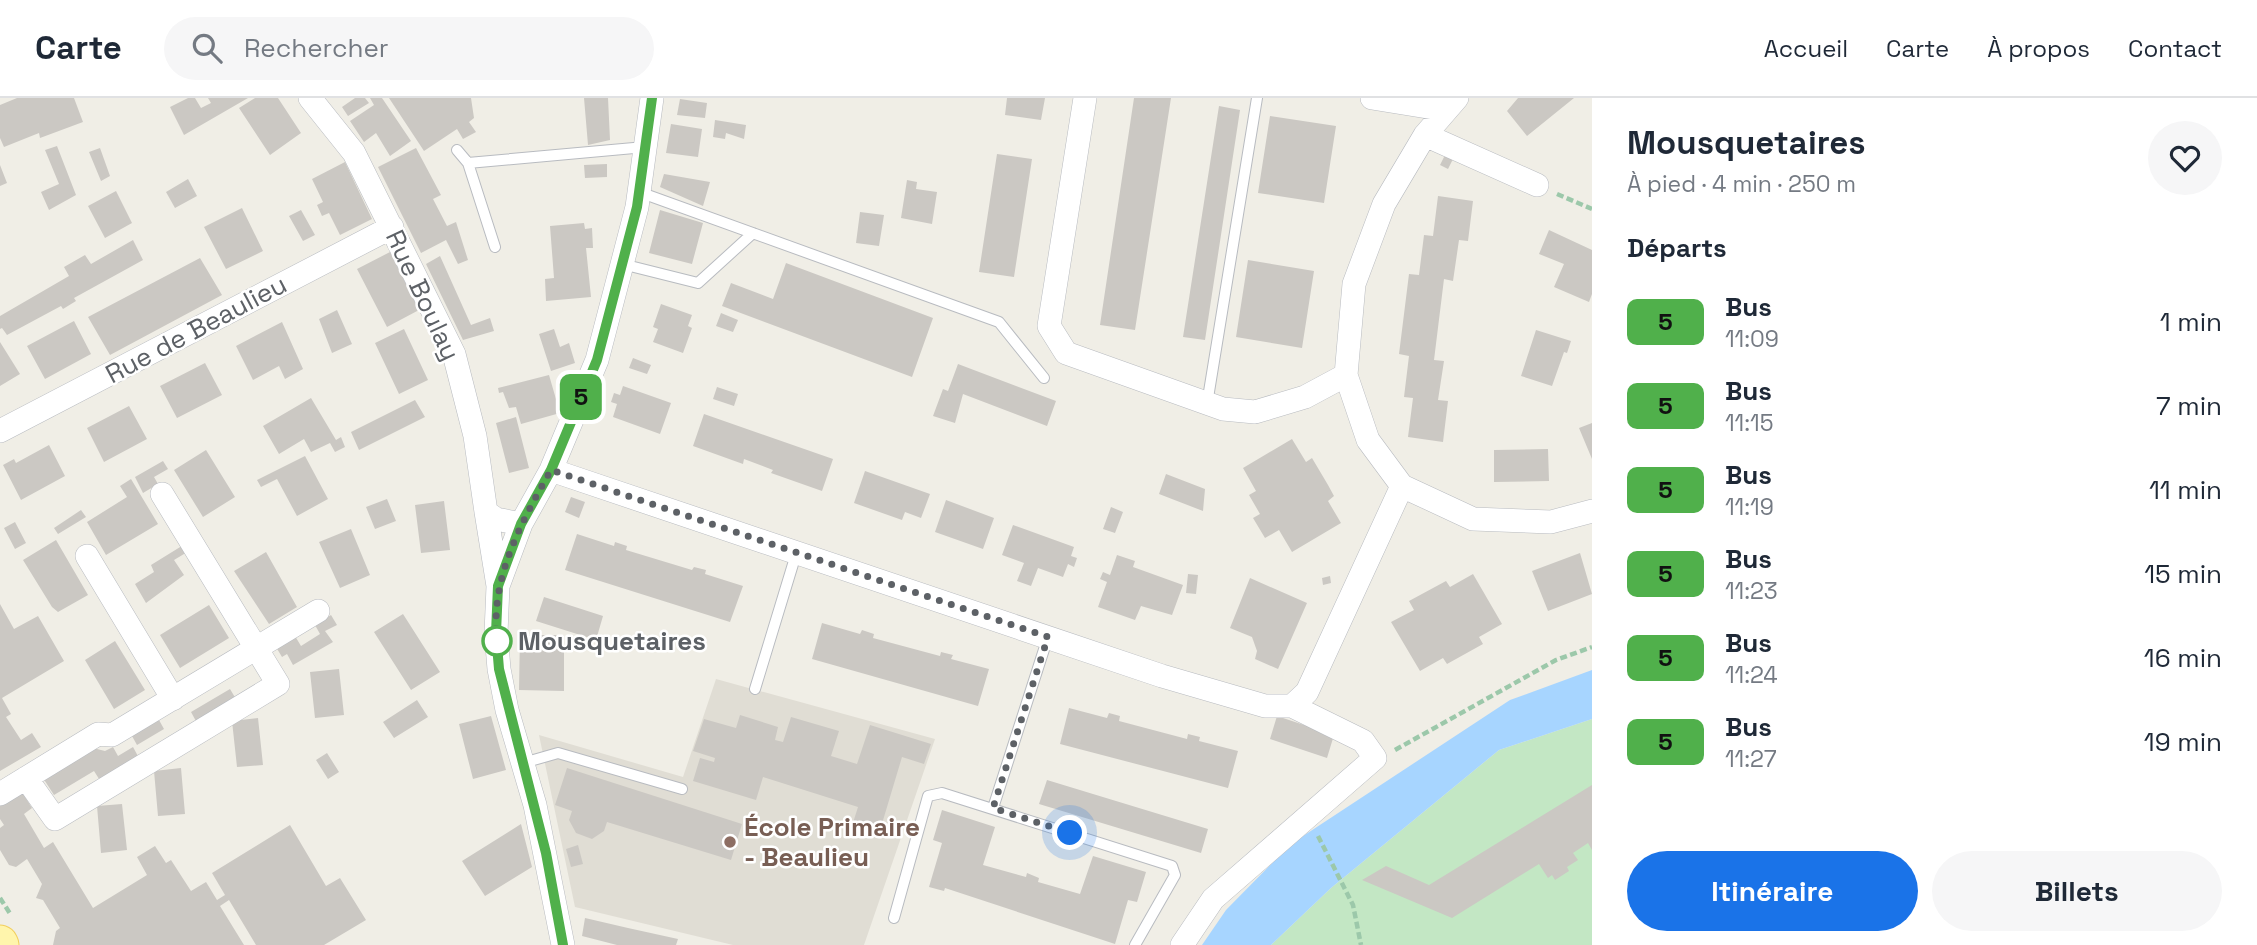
<!DOCTYPE html>
<html lang="fr">
<meta charset="utf-8">
<style>
:root{--surface:#fff;--page:#f6f6f7;--text:#1f2937;--muted:#747a83;--line:#e0e1e3;--accent:#1a73e8}
body{margin:0;font-family:"Space Grotesk",sans-serif;background:var(--page);color:var(--text);height:100vh;display:flex;flex-direction:column;font-size:26px;white-space:nowrap}
*{box-sizing:border-box;margin:0}
p{font-size:23px;color:var(--muted)}
.icon{flex:none;width:38px;height:38px;fill:none;stroke:currentColor;stroke-width:2;stroke-linecap:round;stroke-linejoin:round}
.map{position:relative;flex:1;overflow:hidden}
.panel{display:flex;flex-direction:column;background:var(--surface);width:665px}
.panel>*{flex:none}
.badge{padding:0 14px;border-radius:10px;font-size:24px;line-height:46px}
.you{position:absolute;width:35px;height:35px;margin:-18px;border:5px solid #fff;border-radius:50%;background:#1a73e8;box-shadow:0 0 0 10px #1a73e833}
.map>.badge{position:absolute;translate:-50% -50%;box-shadow:0 0 0 4px #fff}
h2{padding:0 35px;font-size:26px;line-height:63px}
.round{display:grid;place-items:center;flex:none;width:74px;height:74px;border-radius:37px;background:var(--page)}
.summary{display:flex;align-items:center;justify-content:space-between;height:119px;padding:0 35px}
h1{font-size:33px;font-weight:700;line-height:52px}
.primary-button{display:flex;gap:14px;margin-top:auto;padding:14px 35px}
.primary-button a{flex:1;height:80px;border-radius:42px;background:var(--accent);color:#fff;font-size:28px;font-weight:700;line-height:80px;text-align:center}
.primary-button a+a{background:var(--page);color:var(--text)}
ul{padding:0;list-style:none}
li{display:flex;align-items:center;gap:21px;height:84px;padding:0 35px}
li div{flex:1}
li b{display:block;font-size:26px}
li em{font-style:normal}
li .badge{min-width:77px;font-weight:700;text-align:center}
header{display:flex;align-items:center;gap:42px;box-sizing:border-box;height:98px;padding:0 35px;background:var(--surface);border-bottom:2px solid var(--line)}
header strong{font-size:33px}
nav{display:flex;gap:38px;margin-inline-start:auto;font-size:24px}
.search{width:490px;height:63px;background:var(--page);display:flex;align-items:center;gap:18px;box-sizing:border-box;padding:0 24px;border-radius:38px;color:var(--muted);font-size:26px}
main{display:flex;flex:1;min-height:0}
.map>svg:first-child{display:block}
.education{fill:#e0ddd4}
.green{fill:#c3e7c4}
.water{fill:#a7d5ff}
.building{fill:#cbc8c3}
.lines{fill:none;stroke-linecap:round;stroke-linejoin:round}
.lane-casing{stroke:#b8bbc0;stroke-width:12}
.street-casing{stroke:#b8bbc0;stroke-width:24}
.primary-casing{stroke:#f2cf5d;stroke-width:37}
.path{stroke:#9cc8aa;stroke-width:4.5;stroke-dasharray:7 3.5;stroke-linecap:butt}
.lane{stroke:#fff;stroke-width:10}
.street{stroke:#fff;stroke-width:23}
.primary{stroke:#fff5ac;stroke-width:35}
.line-casing{stroke:#fff;stroke-width:16}
.line{stroke:#50b04b;stroke-width:10}
.walk{stroke:#5d6166;stroke-width:7;stroke-dasharray:0 12.6}
.stop-dot{fill:#fff;stroke:#50b04b;stroke-width:3.5}
.education-dot{fill:#8d6e63;stroke:#fff;stroke-width:2.5}
.labels{text-anchor:middle;stroke-width:5;stroke-linejoin:round;paint-order:stroke}
.street-label{font-size:26px;fill:#5d6166;stroke:#fff}
.stop-label{font-size:26px;font-weight:bold;fill:#5d6166;stroke:#fff;text-anchor:start}
.education-label{font-size:26px;font-weight:bold;fill:#785e54;stroke:#fff;text-anchor:start}
</style>
<header>
<strong>Carte</strong>
<div class="search"><svg class="icon" aria-label="search" viewBox="0 0 24 24"><circle cx="10" cy="10" r="6"/><path d="M15 15l6 6"/></svg>Rechercher</div>
<nav><a>Accueil</a><a>Carte</a><a>À propos</a><a>Contact</a></nav>
</header>
<main>
<div class="map">
<svg width="1592" height="847" viewBox="0 0 1592 847">
<rect width="100%" height="100%" fill="#f0eee6"/>
<path class="education" d="M 716,581 L 935,641 L 864,847 L 733,847 L 575,809 L 539,637 L 683,679 Z"/>
<path class="green" d="M 1592,621 L 1592,847 L 1271,847 L 1331,790 L 1499,652 Z"/>
<path class="water" d="M 1592,572 L 1592,621 L 1499,652 L 1331,790 L 1271,847 L 1202,847 L 1226,812 L 1291,746 L 1510,602 Z"/>
<path class="building" d="M 17,0 L 74,0 L 83,24 L 40,40 L 39,35 L 4,49 L 0,40 L 0,7 Z
M 188,0 L 195,0 L 201,10 L 211,5 L 208,0 L 248,0 L 184,37 L 170,9 Z
M 255,0 L 278,0 L 301,35 L 270,57 L 239,10 Z
M 355,0 L 365,0 L 369,5 L 348,18 L 342,9 Z
M 370,0 L 382,0 L 411,43 L 390,58 L 376,35 L 364,44 L 350,23 L 374,7 Z
M 389,0 L 471,0 L 474,20 L 469,24 L 476,34 L 463,41 L 457,31 L 424,53 Z
M 584,0 L 608,0 L 610,42 L 588,47 Z
M 1007,0 L 1045,0 L 1041,22 L 1005,17 Z
M 1134,0 L 1171,0 L 1135,232 L 1100,227 Z
M 1518,0 L 1574,0 L 1527,38 L 1507,13 Z
M 680,1 L 707,5 L 705,20 L 677,17 Z
M 1219,8 L 1240,12 L 1205,242 L 1183,239 Z
M 1270,18 L 1336,28 L 1324,105 L 1258,95 Z
M 715,22 L 746,27 L 744,41 L 726,35 L 725,41 L 713,39 Z
M 671,26 L 702,31 L 698,59 L 666,55 Z
M 57,48 L 76,97 L 49,112 L 41,94 L 59,86 L 45,52 Z
M 100,50 L 110,78 L 101,83 L 89,54 Z
M 416,50 L 441,97 L 433,101 L 447,128 L 456,124 L 468,162 L 458,166 L 446,142 L 421,155 L 378,69 Z
M 997,56 L 1032,61 L 1014,179 L 979,174 Z
M 1445,57 L 1453,61 L 1448,71 L 1440,67 Z
M 345,64 L 372,121 L 340,137 L 329,115 L 322,118 L 317,107 L 323,104 L 312,81 Z
M 607,66 L 607,79 L 585,80 L 584,67 Z
M 0,67 L 7,85 L 0,88 Z
M 664,76 L 710,84 L 703,108 L 660,89 Z
M 188,81 L 197,98 L 175,110 L 166,94 Z
M 907,82 L 917,84 L 916,91 L 937,94 L 932,126 L 901,120 Z
M 116,93 L 132,125 L 105,140 L 88,108 Z
M 1438,98 L 1473,103 L 1468,143 L 1459,142 L 1453,183 L 1444,181 L 1434,262 L 1444,263 L 1438,302 L 1448,303 L 1443,344 L 1408,339 L 1413,300 L 1404,299 L 1409,258 L 1399,256 L 1409,176 L 1419,177 L 1424,137 L 1433,138 Z
M 242,110 L 263,153 L 226,171 L 204,129 Z
M 301,112 L 315,137 L 303,143 L 289,118 Z
M 660,112 L 703,125 L 692,166 L 649,155 Z
M 860,114 L 884,117 L 879,148 L 856,145 Z
M 584,125 L 585,131 L 592,130 L 593,150 L 586,150 L 591,199 L 546,203 L 545,181 L 554,180 L 550,128 Z
M 1549,132 L 1592,152 L 1592,196 L 1589,204 L 1554,189 L 1564,166 L 1539,156 Z
M 133,142 L 143,162 L 74,200 L 76,203 L 63,211 L 61,208 L 7,237 L 2,230 L 0,231 L 0,218 L 69,178 L 64,169 L 85,157 L 91,166 Z
M 390,154 L 419,212 L 387,229 L 357,171 Z
M 440,158 L 471,227 L 490,220 L 494,233 L 463,242 L 426,166 Z
M 200,160 L 222,197 L 110,257 L 88,219 Z
M 1248,162 L 1314,173 L 1302,250 L 1236,239 Z
M 786,165 L 933,220 L 912,279 L 722,208 L 731,185 L 773,201 Z
M 661,206 L 692,217 L 688,228 L 692,230 L 683,255 L 653,244 L 658,231 L 653,229 Z
M 337,212 L 352,246 L 332,255 L 319,221 Z
M 721,215 L 738,222 L 733,234 L 716,228 Z
M 74,223 L 91,256 L 45,281 L 27,248 Z
M 282,224 L 303,271 L 285,281 L 279,268 L 253,282 L 236,248 Z
M 404,231 L 428,282 L 399,296 L 375,245 Z
M 554,231 L 560,249 L 569,245 L 575,265 L 551,273 L 539,236 Z
M 1536,232 L 1571,243 L 1567,255 L 1564,254 L 1552,288 L 1521,278 Z
M 0,244 L 20,276 L 0,288 Z
M 633,260 L 651,267 L 647,276 L 629,270 Z
M 205,265 L 222,297 L 177,320 L 160,288 Z
M 958,266 L 1056,303 L 1047,328 L 963,296 L 955,325 L 933,318 L 943,291 L 948,293 Z
M 549,277 L 560,315 L 521,326 L 516,309 L 509,310 L 503,294 L 499,295 L 498,290 Z
M 623,288 L 671,305 L 660,336 L 613,319 L 617,306 L 611,304 L 614,295 L 620,297 Z
M 717,289 L 738,296 L 734,308 L 713,301 Z
M 311,300 L 336,342 L 341,339 L 345,349 L 335,354 L 330,345 L 311,354 L 304,341 L 279,356 L 263,328 Z
M 415,302 L 425,319 L 359,352 L 351,334 Z
M 129,308 L 147,341 L 104,364 L 87,330 Z
M 704,316 L 833,361 L 822,393 L 771,375 L 773,372 L 744,361 L 743,366 L 693,348 Z
M 516,319 L 529,370 L 509,375 L 496,325 Z
M 1592,325 L 1592,361 L 1579,330 Z
M 1292,341 L 1306,364 L 1312,360 L 1328,387 L 1334,398 L 1328,403 L 1341,425 L 1292,454 L 1279,432 L 1265,440 L 1253,420 L 1260,416 L 1249,397 L 1256,393 L 1243,370 Z
M 49,347 L 65,378 L 21,402 L 3,367 L 14,361 L 16,365 Z
M 1548,351 L 1549,383 L 1494,384 L 1494,352 Z
M 206,352 L 235,399 L 203,419 L 174,372 Z
M 305,358 L 328,401 L 297,418 L 277,381 L 261,389 L 257,382 Z
M 163,363 L 168,371 L 154,379 L 158,386 L 143,395 L 135,379 Z
M 865,373 L 930,396 L 921,420 L 905,414 L 902,422 L 854,405 Z
M 1166,376 L 1205,391 L 1203,413 L 1159,396 Z
M 131,381 L 158,426 L 106,457 L 87,424 L 127,399 L 120,388 Z
M 571,399 L 585,404 L 579,420 L 565,414 Z
M 387,401 L 396,423 L 375,431 L 366,409 Z
M 946,402 L 994,420 L 983,451 L 935,434 Z
M 444,403 L 450,452 L 421,455 L 415,407 Z
M 1111,409 L 1123,414 L 1115,435 L 1103,431 Z
M 81,412 L 86,419 L 58,436 L 54,430 Z
M 15,424 L 26,445 L 15,451 L 4,430 Z
M 1013,427 L 1074,449 L 1071,458 L 1077,460 L 1074,469 L 1068,466 L 1063,479 L 1038,470 L 1031,488 L 1017,483 L 1024,465 L 1002,457 Z
M 351,431 L 370,477 L 340,490 L 319,444 Z
M 577,436 L 614,448 L 615,444 L 627,448 L 626,452 L 692,472 L 694,469 L 706,472 L 705,476 L 743,488 L 730,524 L 565,472 Z
M 56,442 L 88,497 L 58,514 L 52,509 L 23,462 Z
M 185,446 L 189,453 L 174,462 L 184,477 L 146,505 L 135,486 L 154,474 L 151,467 Z
M 266,454 L 297,509 L 269,526 L 234,473 Z
M 1580,455 L 1592,496 L 1548,513 L 1532,473 Z
M 1117,457 L 1135,463 L 1133,469 L 1183,487 L 1172,517 L 1141,508 L 1135,522 L 1098,509 L 1107,484 L 1100,481 L 1103,474 L 1110,477 Z
M 1188,476 L 1198,477 L 1196,496 L 1186,495 Z
M 1473,476 L 1502,526 L 1479,539 L 1483,546 L 1447,566 L 1443,560 L 1420,573 L 1391,524 L 1414,512 L 1409,503 L 1446,483 L 1450,489 Z
M 1330,478 L 1331,485 L 1323,487 L 1322,480 Z
M 1250,480 L 1307,505 L 1278,571 L 1255,561 L 1257,553 L 1252,539 L 1230,530 Z
M 544,499 L 603,518 L 596,542 L 536,523 Z
M 0,506 L 14,531 L 38,518 L 64,563 L 2,600 L 11,616 L 6,619 L 21,642 L 32,635 L 41,649 L 0,673 Z
M 209,507 L 229,540 L 180,570 L 160,537 Z
M 403,516 L 440,574 L 411,592 L 374,534 Z
M 331,517 L 337,527 L 325,533 L 333,544 L 293,567 L 287,556 L 282,559 L 276,549 L 295,538 L 301,548 L 320,536 L 315,527 Z
M 822,525 L 860,536 L 862,532 L 874,536 L 873,540 L 940,558 L 941,554 L 953,557 L 951,561 L 989,571 L 978,608 L 812,561 Z
M 520,537 L 564,537 L 564,593 L 519,592 Z
M 115,543 L 145,592 L 114,611 L 85,562 Z
M 339,571 L 344,617 L 315,620 L 310,574 Z
M 230,591 L 236,601 L 197,625 L 191,614 Z
M 417,602 L 428,619 L 394,640 L 383,624 Z
M 1069,610 L 1107,620 L 1109,615 L 1120,618 L 1119,623 L 1187,641 L 1188,636 L 1200,639 L 1199,643 L 1238,653 L 1228,690 L 1060,646 Z
M 740,617 L 778,629 L 775,642 L 783,644 L 791,619 L 839,633 L 831,658 L 857,666 L 870,627 L 931,646 L 924,666 L 902,659 L 878,739 L 851,731 L 858,709 L 763,679 L 756,702 L 693,683 L 700,660 L 714,664 L 715,660 L 693,653 L 704,621 L 736,630 Z
M 491,618 L 506,672 L 473,681 L 459,626 Z
M 1277,618 L 1334,637 L 1327,660 L 1270,641 Z
M 258,620 L 263,667 L 237,669 L 232,623 Z
M 159,622 L 164,631 L 137,647 L 132,638 Z
M 113,649 L 118,658 L 133,649 L 139,660 L 101,684 L 94,673 L 54,697 L 43,680 L 93,650 L 105,653 Z
M 327,655 L 339,674 L 328,681 L 316,662 Z
M 181,670 L 185,716 L 158,718 L 154,673 Z
M 567,670 L 742,726 L 731,762 L 607,724 L 604,733 L 592,741 L 576,735 L 569,722 L 572,713 L 555,707 Z
M 1047,682 L 1208,731 L 1201,755 L 1039,706 Z
M 1592,687 L 1592,752 L 1588,745 L 1573,755 L 1578,762 L 1567,769 L 1569,773 L 1555,782 L 1552,777 L 1548,780 L 1539,766 L 1452,820 L 1362,782 L 1386,768 L 1429,787 Z
M 22,694 L 32,710 L 24,716 L 44,750 L 53,744 L 93,810 L 147,777 L 137,759 L 155,748 L 166,765 L 171,762 L 191,793 L 206,784 L 217,802 L 225,797 L 212,775 L 290,727 L 326,788 L 340,780 L 366,822 L 324,847 L 256,847 L 229,802 L 220,808 L 244,847 L 53,847 L 56,833 L 60,830 L 43,802 L 36,800 L 42,786 L 27,761 L 16,769 L 9,767 L 0,752 L 0,730 L 4,727 L 0,721 L 0,707 Z
M 122,706 L 127,752 L 101,755 L 97,708 Z
M 942,712 L 995,729 L 983,767 L 1026,779 L 1027,775 L 1039,780 L 1038,784 L 1080,796 L 1093,758 L 1146,774 L 1137,804 L 1128,802 L 1115,846 L 945,790 L 944,793 L 929,789 L 942,745 L 933,742 Z
M 521,726 L 532,769 L 485,798 L 462,763 Z
M 578,747 L 583,766 L 571,769 L 566,751 Z
M 585,820 L 628,830 L 678,841 L 676,847 L 617,847 L 582,838 Z"/>
<g class="lines">
<g class="lane-casing">
<path id="lane" d="M 457,52 L 468,65 L 495,149
M 468,65 L 645,49
M 639,94 L 999,224 L 1044,280
M 622,166 L 698,185 L 753,135
M 1207,306 L 1257,0
M 755,591 L 797,453
M 523,665 L 558,655 L 682,691
M 993,710 L 1048,539
M 894,820 L 928,698 L 942,695 L 1172,768 L 1175,777 L 1135,847"/>
</g>
<g class="street-casing">
<path id="street" d="M 310,0 L 354,55 L 454,256 L 475,338 L 486,414 L 496,421 L 521,426
M 1085,0 L 1049,228 L 1066,255 L 1223,311 L 1255,314 L 1305,299 L 1346,277
M 1372,0 L 1446,12
M 1457,0 L 1425,37 L 1384,106 L 1354,186 L 1346,277 L 1368,342 L 1402,388 L 1473,421 L 1551,424 L 1592,413
M 1425,37 L 1537,87
M 0,333 L 392,129
M 551,372 L 1162,578 L 1265,608 L 1292,608 L 1307,594 L 1402,388
M 486,414 L 498,488 L 496,535 L 499,571 L 507,612 L 535,707 L 563,847
M 87,458 L 173,601
M 498,488 L 521,426 L 551,372 L 597,262 L 637,109 L 652,0
M 26,680 L 55,721 L 278,586 L 162,396
M 0,696 L 98,636 L 112,637 L 318,513
M 1182,847 L 1213,801 L 1375,660 L 1363,643 L 1292,608"/>
</g>
<g class="primary-casing">
<path id="primary" d="M 0,845 L 1,847"/>
</g>
<path class="path" d="M 1557,96 L 1592,111
M 1395,652 L 1556,562 L 1592,549
M 1318,738 L 1353,807 L 1361,847
M 0,800 L 11,817"/>
<use href="#lane" class="lane"/>
<use href="#street" class="street"/>
<use href="#primary" class="primary"/>
</g>
<g class="lines">
<g class="line-casing">
<path id="line" d="M 563,847 L 546,755 L 499,571 L 496,535 L 498,488 L 521,426 L 551,372 L 597,262 L 637,109 L 652,0"/>
</g>
<use href="#line" class="line"/>
<path class="walk" d="M 497,543 C 490,480 521,425 551,372 L 1048,539 L 993,710 L 1070,735"/>
</g>
<circle class="stop-dot" cx="497" cy="543" r="14"/>
<circle class="education-dot" cx="730" cy="744" r="7"/>
<g class="labels">
<g class="street-label">
<text transform="translate(423 197) rotate(65)" y="9">Rue Boulay</text>
<text transform="translate(196 231) rotate(-28)" y="9">Rue de Beaulieu</text>
</g>
<g class="stop-label">
<text x="518" y="552">Mousquetaires</text>
</g>
<g class="education-label">
<text x="744" y="738">École Primaire<tspan x="744" dy="30">- Beaulieu</tspan></text>
</g>
</g>
</svg>
<div class="you" style="left:1070px;top:735px"></div>
<b class="badge" style="left:581px;top:299px;background:#50b04b;color:#111">5</b>
</div>
<section class="panel">
<div class="summary"><div><h1>Mousquetaires</h1><p>À pied · 4 min · 250 m</p></div><a class="round"><svg class="icon" aria-label="heart" viewBox="0 0 24 24"><path d="M12 20l-8-8c-3-5 5-10 8-4 3-6 11-1 8 4z"/></svg></a></div>
<h2>Départs</h2>
<ul>
<li><span class="badge" style="background:#50b04b;color:#111">5</span><div><b>Bus</b><p>11:09</p></div><em>1 min</em></li>
<li><span class="badge" style="background:#50b04b;color:#111">5</span><div><b>Bus</b><p>11:15</p></div><em>7 min</em></li>
<li><span class="badge" style="background:#50b04b;color:#111">5</span><div><b>Bus</b><p>11:19</p></div><em>11 min</em></li>
<li><span class="badge" style="background:#50b04b;color:#111">5</span><div><b>Bus</b><p>11:23</p></div><em>15 min</em></li>
<li><span class="badge" style="background:#50b04b;color:#111">5</span><div><b>Bus</b><p>11:24</p></div><em>16 min</em></li>
<li><span class="badge" style="background:#50b04b;color:#111">5</span><div><b>Bus</b><p>11:27</p></div><em>19 min</em></li>
</ul>
<div class="primary-button"><a>Itinéraire</a><a>Billets</a></div>
</section>
</main>
